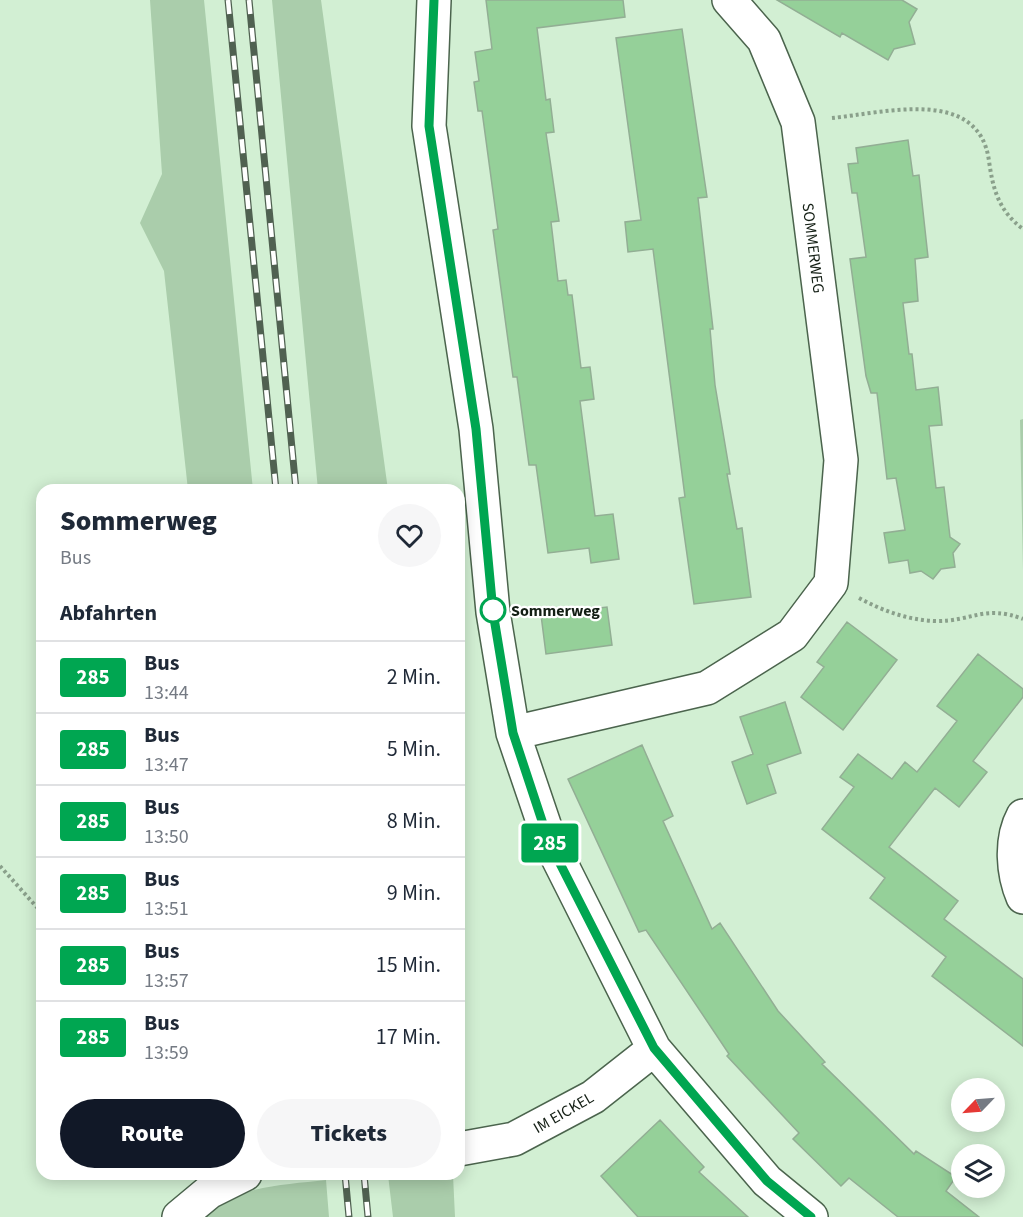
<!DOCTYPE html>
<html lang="de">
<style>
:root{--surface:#fff;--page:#f6f6f7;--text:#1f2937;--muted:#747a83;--line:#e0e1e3;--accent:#111827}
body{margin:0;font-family:"Source Sans 3",sans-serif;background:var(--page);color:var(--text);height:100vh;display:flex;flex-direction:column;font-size:22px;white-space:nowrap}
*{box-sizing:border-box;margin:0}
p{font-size:20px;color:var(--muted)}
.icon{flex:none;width:33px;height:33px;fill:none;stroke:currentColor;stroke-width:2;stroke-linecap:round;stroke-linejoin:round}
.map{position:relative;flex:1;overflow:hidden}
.details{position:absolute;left:36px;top:484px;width:429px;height:696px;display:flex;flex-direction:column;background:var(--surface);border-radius:18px;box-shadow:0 3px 15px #0003}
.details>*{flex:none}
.badge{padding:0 12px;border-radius:4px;font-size:21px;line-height:39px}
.needle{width:39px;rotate:245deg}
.tools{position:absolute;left:951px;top:1078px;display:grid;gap:12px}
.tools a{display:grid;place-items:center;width:54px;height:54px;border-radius:50%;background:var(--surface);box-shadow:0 3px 15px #0003;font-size:30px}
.map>.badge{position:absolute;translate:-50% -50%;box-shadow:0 0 0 3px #fff}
h2{padding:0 24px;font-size:22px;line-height:54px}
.round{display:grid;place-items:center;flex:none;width:63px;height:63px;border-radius:32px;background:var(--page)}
.summary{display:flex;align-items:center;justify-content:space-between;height:102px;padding:0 24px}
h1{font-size:28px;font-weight:800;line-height:45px}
.primary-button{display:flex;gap:12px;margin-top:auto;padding:12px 24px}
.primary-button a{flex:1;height:69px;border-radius:36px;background:var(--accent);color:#fff;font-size:24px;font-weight:800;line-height:69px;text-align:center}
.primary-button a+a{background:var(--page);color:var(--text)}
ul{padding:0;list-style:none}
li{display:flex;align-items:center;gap:18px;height:72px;padding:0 24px;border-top:2px solid var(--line)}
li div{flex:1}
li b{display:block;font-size:22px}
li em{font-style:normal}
li .badge{min-width:66px;font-weight:700;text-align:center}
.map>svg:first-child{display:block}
.green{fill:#aacdab}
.building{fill:#95d099;stroke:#92ae94;stroke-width:1.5}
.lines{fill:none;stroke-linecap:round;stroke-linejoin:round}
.minor-casing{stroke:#4b644d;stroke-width:36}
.path{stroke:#8aa08b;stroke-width:4;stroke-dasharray:3 3;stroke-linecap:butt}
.minor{stroke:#fff;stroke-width:33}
.rail-casing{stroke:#506151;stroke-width:7}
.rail{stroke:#fff;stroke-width:4.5;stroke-dasharray:14;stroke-linecap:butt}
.line-casing{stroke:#fff;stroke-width:14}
.line{stroke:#00a651;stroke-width:9}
.stop-dot{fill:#fff;stroke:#00a651;stroke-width:3}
.labels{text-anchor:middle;stroke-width:4.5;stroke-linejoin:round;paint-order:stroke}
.street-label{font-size:16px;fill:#131e14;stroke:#fff}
.stop-label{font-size:16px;font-weight:bold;fill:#131e14;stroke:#fff;text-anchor:start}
</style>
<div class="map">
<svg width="1023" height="1217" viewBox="0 0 1023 1217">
<rect width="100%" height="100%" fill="#d2efd3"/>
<path class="green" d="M 150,0 L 204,0 L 253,490 L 188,490 L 164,271 L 140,223 L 162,174 Z
M 272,0 L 321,0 L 388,490 L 318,490 Z
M 1023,419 L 1023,570 L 1020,420 Z
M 388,1175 L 453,1175 L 455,1217 L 393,1217 Z
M 326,1180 L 329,1217 L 201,1217 C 235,1186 282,1185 326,1180 Z"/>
<path class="building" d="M 486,0 L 623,0 L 625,17 L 537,28 L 546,100 L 550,99 L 554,132 L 546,133 L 559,221 L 551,222 L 558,281 L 566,280 L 568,295 L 572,295 L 581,368 L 590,367 L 594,399 L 580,401 L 595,516 L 613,514 L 619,559 L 591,563 L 589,548 L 548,553 L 536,465 L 529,465 L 517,377 L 513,377 L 493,230 L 498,229 L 482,111 L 478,111 L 474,82 L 479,81 L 475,52 L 492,49 Z
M 777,0 L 902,0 L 917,9 L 909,22 L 915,44 L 894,49 L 888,60 L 842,33 L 840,37 Z
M 682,29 L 707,197 L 698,198 L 713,329 L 710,329 L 715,385 L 730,474 L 727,474 L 737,529 L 742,528 L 751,597 L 694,604 L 679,498 L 685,497 L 653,249 L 628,252 L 625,222 L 641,220 L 616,38 Z
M 908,140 L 913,176 L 919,175 L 928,257 L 915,259 L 918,301 L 903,303 L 909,354 L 912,354 L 916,390 L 938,387 L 942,425 L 929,426 L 936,488 L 944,487 L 950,537 L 960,544 L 953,553 L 955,567 L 941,569 L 933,579 L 921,571 L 910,573 L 908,560 L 889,563 L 884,533 L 905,530 L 896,478 L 887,479 L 877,393 L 871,393 L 866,376 L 850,259 L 866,257 L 857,193 L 852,193 L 848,164 L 858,163 L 856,148 Z
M 607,607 L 612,645 L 546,654 L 541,615 Z
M 847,622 L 897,660 L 843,730 L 801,697 L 824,667 L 817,662 Z
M 978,654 L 1023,689 L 1023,697 L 973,761 L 987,772 L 959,807 L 935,788 L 889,847 L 958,901 L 944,919 L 1023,979 L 1023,1046 L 932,976 L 946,957 L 870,898 L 885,878 L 822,829 L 854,787 L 840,777 L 858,754 L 892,779 L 905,762 L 917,772 L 957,721 L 937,706 Z
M 785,702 L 801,753 L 767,765 L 776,793 L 747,804 L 732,762 L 753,754 L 740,717 Z
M 642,745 L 673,816 L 663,821 L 712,929 L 720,923 L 778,1011 L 825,1062 L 822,1064 L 914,1154 L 916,1151 L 956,1177 L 946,1191 L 979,1217 L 898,1217 L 849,1178 L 841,1186 L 793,1139 L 799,1133 L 727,1056 L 729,1054 L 646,930 L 639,932 L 568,779 Z
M 660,1120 L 704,1167 L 699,1172 L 748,1217 L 638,1217 L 601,1176 Z"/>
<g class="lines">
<g class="minor-casing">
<path id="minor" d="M 434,0 L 429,126 L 476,429 L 493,612 L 513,733 L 550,842 L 654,1049 L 767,1181 L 811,1217
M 513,733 L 707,688 L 792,635 L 831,583 L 841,460 L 798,122 L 764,40 L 729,0
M 1023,816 C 1010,840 1013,874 1023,897
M 459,1149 L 514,1139 L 593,1097 L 654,1049
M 179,1217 L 209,1192 L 245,1174"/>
</g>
<path class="path" d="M 832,118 C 884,113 979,86 989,161 C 993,190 999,211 1023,229
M 859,598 C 883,611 908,620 935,621 C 971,622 984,604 1023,619
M 0,866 L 42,913"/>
<use href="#minor" class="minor"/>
<g class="rail-casing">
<path id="rail" d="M 228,0 L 276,490
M 249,0 L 296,490
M 345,1174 L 349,1217
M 364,1174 L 368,1217"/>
</g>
<use href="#rail" class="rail"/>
</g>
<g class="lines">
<g class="line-casing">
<path id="line" d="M 434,0 L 429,126 L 476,429 L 493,612 L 513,733 L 549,842 L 654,1048 L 767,1181 L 811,1217"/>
</g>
<use href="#line" class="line"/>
</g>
<circle class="stop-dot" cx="493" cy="610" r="12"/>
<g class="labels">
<g class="street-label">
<text transform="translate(814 248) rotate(83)" y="6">SOMMERWEG</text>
<text transform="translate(563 1112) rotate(-30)" y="6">IM EICKEL</text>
</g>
<g class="stop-label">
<text x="511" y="616">Sommerweg</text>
</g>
</g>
</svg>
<div class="tools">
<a><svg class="needle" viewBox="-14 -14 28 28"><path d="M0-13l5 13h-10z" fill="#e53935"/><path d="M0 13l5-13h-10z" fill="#747a83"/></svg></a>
<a><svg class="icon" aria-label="layers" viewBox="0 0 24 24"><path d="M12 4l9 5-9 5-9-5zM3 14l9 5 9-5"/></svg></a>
</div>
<b class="badge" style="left:550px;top:843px;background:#00a651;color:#fff">285</b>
<section class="details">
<div class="summary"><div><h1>Sommerweg</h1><p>Bus</p></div><a class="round"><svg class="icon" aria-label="heart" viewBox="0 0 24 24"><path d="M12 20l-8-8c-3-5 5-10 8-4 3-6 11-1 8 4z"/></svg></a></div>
<h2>Abfahrten</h2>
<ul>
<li><span class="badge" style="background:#00a651;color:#fff">285</span><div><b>Bus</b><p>13:44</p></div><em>2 Min.</em></li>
<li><span class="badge" style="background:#00a651;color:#fff">285</span><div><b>Bus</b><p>13:47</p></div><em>5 Min.</em></li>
<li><span class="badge" style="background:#00a651;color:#fff">285</span><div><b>Bus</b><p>13:50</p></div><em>8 Min.</em></li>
<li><span class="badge" style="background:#00a651;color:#fff">285</span><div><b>Bus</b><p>13:51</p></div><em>9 Min.</em></li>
<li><span class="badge" style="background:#00a651;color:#fff">285</span><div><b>Bus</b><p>13:57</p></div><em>15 Min.</em></li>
<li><span class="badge" style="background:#00a651;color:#fff">285</span><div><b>Bus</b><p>13:59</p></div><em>17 Min.</em></li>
</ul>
<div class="primary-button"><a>Route</a><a>Tickets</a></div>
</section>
</div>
